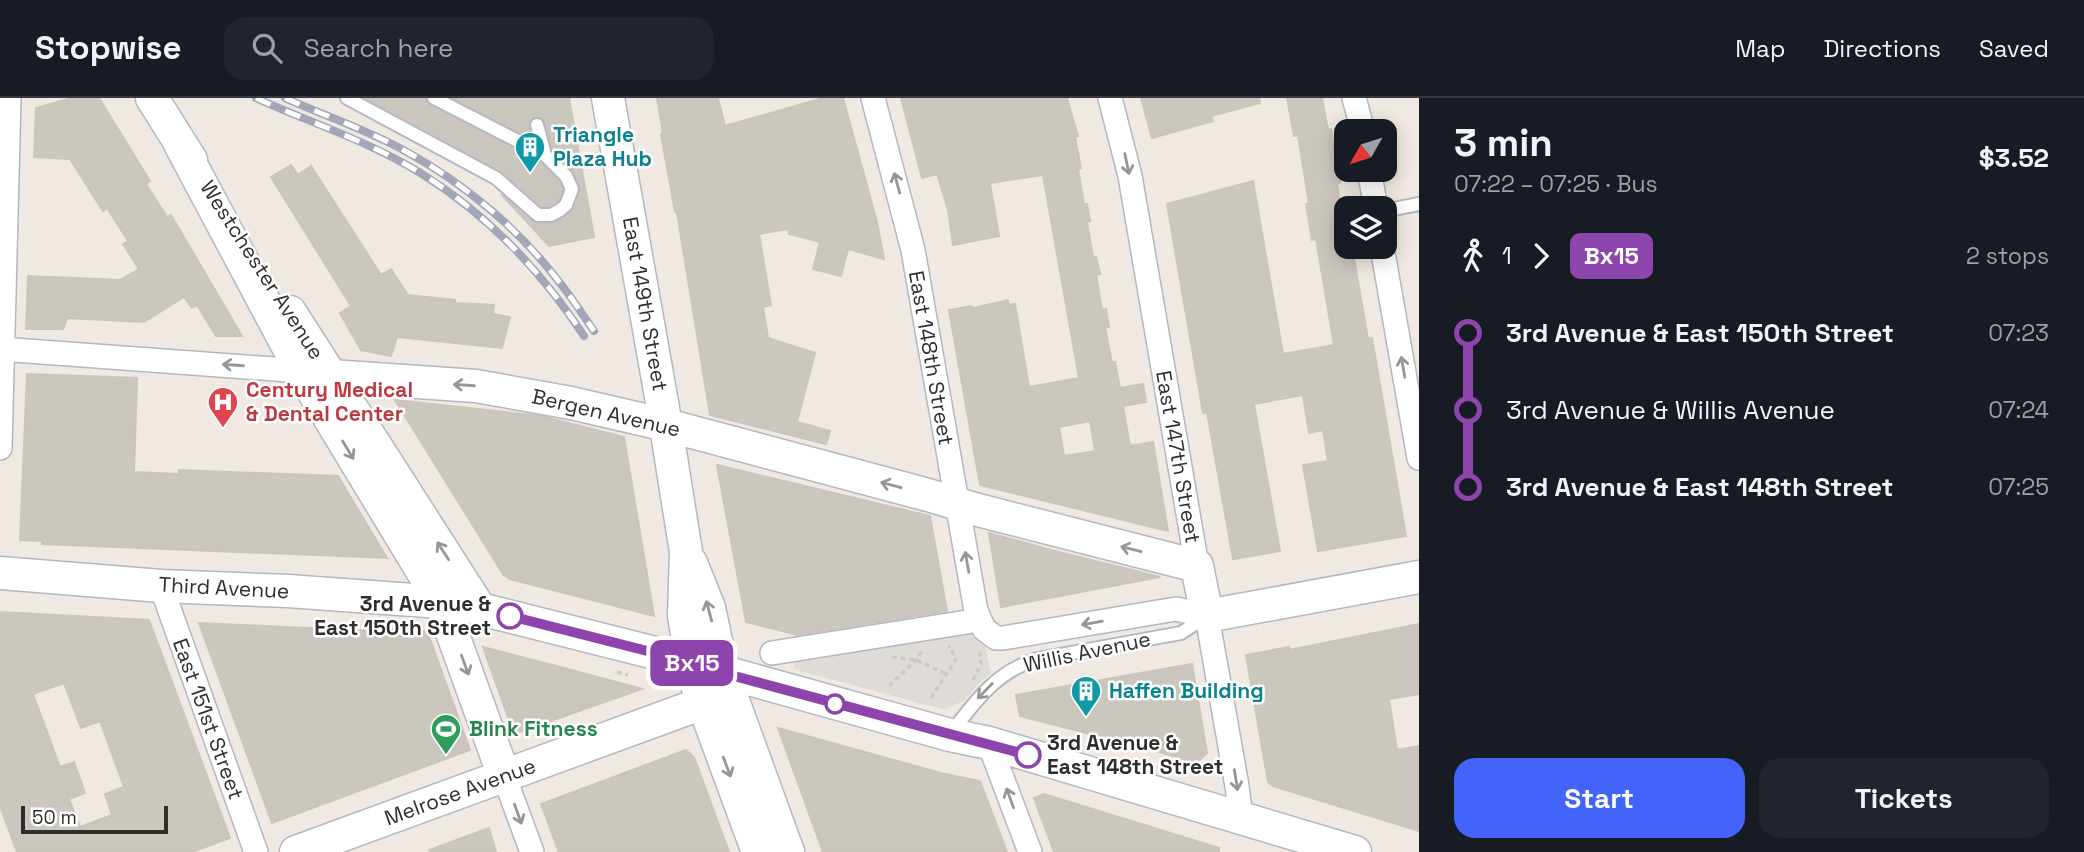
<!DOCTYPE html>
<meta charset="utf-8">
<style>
:root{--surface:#171b24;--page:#20242c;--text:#f1f3f6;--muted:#9ea1a6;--line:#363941;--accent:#4264fb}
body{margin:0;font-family:"Space Grotesk",sans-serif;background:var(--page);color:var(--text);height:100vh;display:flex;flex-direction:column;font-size:26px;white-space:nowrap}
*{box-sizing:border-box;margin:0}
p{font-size:23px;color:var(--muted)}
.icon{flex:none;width:38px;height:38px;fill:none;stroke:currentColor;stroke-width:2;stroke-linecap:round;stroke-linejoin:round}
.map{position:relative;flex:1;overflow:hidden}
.panel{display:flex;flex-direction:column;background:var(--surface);width:665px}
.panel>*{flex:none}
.badge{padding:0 14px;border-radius:10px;font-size:24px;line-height:46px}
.needle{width:46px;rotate:231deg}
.controls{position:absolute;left:1334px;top:21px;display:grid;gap:14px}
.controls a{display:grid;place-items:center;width:63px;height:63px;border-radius:14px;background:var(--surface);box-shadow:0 4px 18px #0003;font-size:35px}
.scale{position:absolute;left:21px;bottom:18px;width:147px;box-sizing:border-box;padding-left:7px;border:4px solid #2e2e2e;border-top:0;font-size:19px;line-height:24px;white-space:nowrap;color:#2e2e2e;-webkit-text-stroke:5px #fff;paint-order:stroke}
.map>.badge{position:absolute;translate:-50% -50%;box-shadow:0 0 0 4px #fff}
.legs{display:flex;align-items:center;gap:10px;height:77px;padding:0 35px;font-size:23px}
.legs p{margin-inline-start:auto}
.overview{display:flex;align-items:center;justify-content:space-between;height:119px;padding:0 35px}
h1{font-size:38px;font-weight:700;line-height:52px}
.button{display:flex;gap:14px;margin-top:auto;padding:14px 35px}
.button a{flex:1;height:80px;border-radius:21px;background:var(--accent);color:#fff;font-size:28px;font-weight:700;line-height:80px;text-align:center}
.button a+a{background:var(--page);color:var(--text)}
ul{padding:0 35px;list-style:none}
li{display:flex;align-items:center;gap:24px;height:77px;font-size:26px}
li i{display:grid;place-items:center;width:10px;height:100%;margin:0 9px;background:currentColor}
li i::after{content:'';width:18px;height:18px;margin:-9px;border:5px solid;border-radius:50%;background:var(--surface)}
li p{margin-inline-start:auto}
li:first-child i{background:linear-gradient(#0000 50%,currentColor 0)}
li:last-child i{background:linear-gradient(currentColor 50%,#0000 0)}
header{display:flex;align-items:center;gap:42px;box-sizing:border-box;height:98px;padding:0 35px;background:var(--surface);border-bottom:2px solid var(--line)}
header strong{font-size:33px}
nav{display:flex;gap:38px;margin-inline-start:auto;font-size:24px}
.search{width:490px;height:63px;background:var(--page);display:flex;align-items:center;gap:18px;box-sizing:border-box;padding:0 24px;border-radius:21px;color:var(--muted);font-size:26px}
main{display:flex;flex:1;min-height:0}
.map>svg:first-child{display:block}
.plaza{fill:#dfdcd8}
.building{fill:#cbc7bf;stroke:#cbc5ba;stroke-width:2;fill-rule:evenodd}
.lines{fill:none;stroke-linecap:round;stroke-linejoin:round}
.lane-casing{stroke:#b4b7c1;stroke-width:16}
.street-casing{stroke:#b4b7c1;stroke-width:26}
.secondary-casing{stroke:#b4b7c1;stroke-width:35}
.path{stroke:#c9c9c9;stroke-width:3.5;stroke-dasharray:5 3.5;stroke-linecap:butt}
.lane{stroke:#fff;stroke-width:12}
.street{stroke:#fff;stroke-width:23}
.secondary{stroke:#fff;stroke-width:32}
.rail-casing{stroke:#a3a6b8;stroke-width:8}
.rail{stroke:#fff;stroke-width:5;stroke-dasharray:16;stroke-linecap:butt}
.oneway{stroke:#969696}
.line-1-casing{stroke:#fff;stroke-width:16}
.line-1{stroke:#8e44ad;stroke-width:10}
.stop-1-dot{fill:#fff;stroke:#8e44ad;stroke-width:3.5}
.labels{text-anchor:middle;stroke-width:5;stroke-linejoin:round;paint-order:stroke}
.culture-label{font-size:21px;font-weight:bold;fill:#0d838f;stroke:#fff;text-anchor:start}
.street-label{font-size:21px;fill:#2e2e2e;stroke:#fff}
.health-label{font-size:21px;font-weight:bold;fill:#be3a42;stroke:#fff;text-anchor:start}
.stop-label{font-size:21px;font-weight:bold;fill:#2e2e2e;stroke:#fff;text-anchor:end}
.leisure-label{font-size:21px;font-weight:bold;fill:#27864d;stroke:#fff;text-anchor:start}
</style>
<header>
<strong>Stopwise</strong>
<div class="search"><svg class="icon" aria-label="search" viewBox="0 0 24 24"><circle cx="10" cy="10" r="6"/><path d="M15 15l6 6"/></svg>Search here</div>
<nav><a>Map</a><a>Directions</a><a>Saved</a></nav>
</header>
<main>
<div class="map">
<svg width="1419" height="754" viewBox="0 0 1419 754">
<rect width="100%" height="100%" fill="#efe9e1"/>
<path class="plaza" d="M 972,531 L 984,543 L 991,575 L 977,587 L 965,602 L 945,612 L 793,571 L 798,558 Z"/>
<path class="building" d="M 72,0 L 99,0 L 150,83 L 146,86 L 167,119 L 171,117 L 242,238 L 216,238 L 197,207 L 192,210 L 184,199 L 144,224 L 67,220 L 63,231 L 26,231 L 28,178 L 120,182 L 139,171 L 123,146 L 128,143 L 107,110 L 103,113 L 70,61 L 34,59 L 36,10 Z
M 366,0 L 425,0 L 430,8 L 540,64 L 559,83 L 563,91 L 559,102 L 549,108 L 541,108 L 500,72 Z
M 453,0 L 569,0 L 594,139 L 549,148 L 501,96 L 537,126 L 555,125 L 574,111 L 580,94 L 580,87 L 572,72 L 553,52 L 543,20 L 534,19 L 529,24 L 531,40 Z
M 657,0 L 718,0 L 725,28 L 823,0 L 843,0 L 877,124 L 884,161 L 848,151 L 841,178 L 813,171 L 820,144 L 789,136 L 788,131 L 759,136 L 771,207 L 763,209 L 768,240 L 815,255 L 797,324 L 830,333 L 826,346 L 710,317 L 677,114 L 675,114 L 661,36 L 663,35 Z
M 901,0 L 1067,0 L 1078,38 L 1075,39 L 1081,70 L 1078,71 L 1084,106 L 1087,106 L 1090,123 L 1087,124 L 1093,159 L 1096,159 L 1100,176 L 1096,177 L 1102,212 L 1106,211 L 1109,229 L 1105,229 L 1112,265 L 1115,264 L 1120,290 L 1143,286 L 1146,304 L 1123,308 L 1130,348 L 1153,344 L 1168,433 L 980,387 L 949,212 L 971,208 L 974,210 L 1008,202 L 1009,207 L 1015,206 L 1029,289 L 1079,280 L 1043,77 L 990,85 L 999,138 L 953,147 L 948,112 L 937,76 L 922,80 ZM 1090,323 L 1095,353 L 1064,358 L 1059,329 Z
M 1141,0 L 1259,0 L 1260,5 L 1211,18 L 1213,23 L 1152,40 Z
M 1287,0 L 1322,0 L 1328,32 L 1331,31 L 1340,85 L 1337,85 L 1346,149 L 1352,149 L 1368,241 L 1372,240 L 1406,438 L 1318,453 L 1303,367 L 1328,363 L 1323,332 L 1309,335 L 1303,297 L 1254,306 L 1280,453 L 1233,461 L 1207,314 L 1203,315 L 1167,106 L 1253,83 L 1283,256 L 1334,247 L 1316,141 L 1312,142 L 1306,106 L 1309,106 L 1298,37 L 1294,38 Z
M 291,67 L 298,77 L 311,68 L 381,177 L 391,171 L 408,197 L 455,202 L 455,205 L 494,207 L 493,216 L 510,219 L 502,250 L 397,239 L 391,258 L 361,252 L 340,215 L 351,208 L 271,79 Z
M 27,276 L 137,280 L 134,374 L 179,376 L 179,372 L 338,378 L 387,460 L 42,446 L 42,443 L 20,442 Z
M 395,302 L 541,318 L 624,339 L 654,518 L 510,481 L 503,476 Z
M 717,367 L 930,418 L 947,513 L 798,537 L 746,524 Z
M 989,435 L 1051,452 L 1160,479 L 1001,509 Z
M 0,514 L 149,522 L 230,740 L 192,754 L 17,754 L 0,708 ZM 64,585 L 81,630 L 100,623 L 124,689 L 105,696 L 112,717 L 80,729 L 69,701 L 85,695 L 74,664 L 60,669 L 33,596 Z
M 199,525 L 371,533 L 370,530 L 427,533 L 470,652 L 272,725 Z
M 1419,526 L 1419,596 L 1389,601 L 1397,652 L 1419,648 L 1419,733 L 1273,688 L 1268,684 L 1246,557 L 1289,549 L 1289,552 Z
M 483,549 L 564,570 L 642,591 L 514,636 Z
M 1192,566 L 1207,655 L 1196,665 L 1103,637 L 1102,639 L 1020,618 L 1016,597 Z
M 778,630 L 941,675 L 980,683 L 1007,754 L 823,754 Z
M 686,652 L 694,659 L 729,754 L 559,754 L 541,706 Z
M 1044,696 L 1219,750 L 1219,754 L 1054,754 L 1034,700 Z
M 489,730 L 496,754 L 430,754 L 429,752 Z"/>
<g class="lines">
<g class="lane-casing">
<path id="lane" d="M 347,0 L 496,80 L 538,117 L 551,117 L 560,112 L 566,107 L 572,91 L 566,78 L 545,57 L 434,0
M 537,27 L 545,57
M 1384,113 L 1419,106
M 951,635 C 975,603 998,572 1038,561 L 1181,535 L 1207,518"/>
</g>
<g class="street-casing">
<path id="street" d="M 873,0 L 913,152 L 976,513 L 984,531 L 996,540 L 1003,540 L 1176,511 L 1207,518 L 1237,688 L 1241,720
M 1110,0 L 1130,78 L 1197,468
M 1354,0 L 1363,33
M 1369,72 L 1376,110
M 1382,149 L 1419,360
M 0,251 L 301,273
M 0,350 L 9,0
M 161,488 L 256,754
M 772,555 L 967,524
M 989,645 L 1030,754
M 504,678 L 532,754"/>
</g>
<g class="secondary-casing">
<path id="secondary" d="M 152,0 L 191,62
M 608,0 L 663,310 L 686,454 L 684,518 L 692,565 L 699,594 L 758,754
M 180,46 L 301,273 L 441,504 L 504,678
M 290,214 L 480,511
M 301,273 L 331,278 L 476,288 L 571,305 L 666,327 L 928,397 L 978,412 L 1197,468 L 1207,518 L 1419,479
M 691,465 L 709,510 L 723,575 L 788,754
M 0,475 L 161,488 L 288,493 L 441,504 L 480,511 L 667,558 L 950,637 L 989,645 L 1355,754
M 296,754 L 703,605"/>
</g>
<path class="path" d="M 892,559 L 916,562 L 946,576
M 617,574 L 628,577
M 973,582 L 981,566 L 980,553
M 889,588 L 916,562 L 923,552
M 931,600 L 956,561 L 949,548"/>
<use href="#lane" class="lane"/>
<use href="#street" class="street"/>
<use href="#secondary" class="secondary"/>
<g class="rail-casing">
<path id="rail" d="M 256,0 C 311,25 371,44 422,76 C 488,117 542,174 584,238
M 285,0 C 325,18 368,32 407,54 C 465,86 520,132 560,185 C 572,200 583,217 594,233"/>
</g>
<use href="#rail" class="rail"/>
</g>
<defs><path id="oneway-shaft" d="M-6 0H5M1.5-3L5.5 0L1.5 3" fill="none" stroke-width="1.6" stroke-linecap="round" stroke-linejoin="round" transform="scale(1.75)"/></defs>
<g class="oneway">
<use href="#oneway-shaft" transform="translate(1127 66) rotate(78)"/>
<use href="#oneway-shaft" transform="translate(897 85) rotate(-105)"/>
<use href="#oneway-shaft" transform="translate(233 267) rotate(-176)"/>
<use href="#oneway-shaft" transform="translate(1403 269) rotate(-100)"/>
<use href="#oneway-shaft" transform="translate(464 287) rotate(-176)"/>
<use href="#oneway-shaft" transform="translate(348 352) rotate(59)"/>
<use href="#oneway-shaft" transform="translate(891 387) rotate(-165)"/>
<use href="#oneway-shaft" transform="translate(1131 451) rotate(-166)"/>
<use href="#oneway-shaft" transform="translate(443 453) rotate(-123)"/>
<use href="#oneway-shaft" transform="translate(967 464) rotate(-100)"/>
<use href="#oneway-shaft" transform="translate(709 513) rotate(-105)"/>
<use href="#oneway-shaft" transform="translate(1092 525) rotate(170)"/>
<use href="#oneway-shaft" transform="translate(465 567) rotate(70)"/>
<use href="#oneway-shaft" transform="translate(985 593) rotate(134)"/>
<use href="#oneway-shaft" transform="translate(727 669) rotate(69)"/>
<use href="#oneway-shaft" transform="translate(1236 682) rotate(81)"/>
<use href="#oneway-shaft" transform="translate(1010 700) rotate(-110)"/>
<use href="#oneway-shaft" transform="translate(518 716) rotate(70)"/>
</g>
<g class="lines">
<g class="line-1-casing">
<path id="line-1" d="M 510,518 L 667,558 L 723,575 L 1028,657"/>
</g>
<use href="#line-1" class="line-1"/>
</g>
<defs>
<g id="building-pin" transform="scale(1.575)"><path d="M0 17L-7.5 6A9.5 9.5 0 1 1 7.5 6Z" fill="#0f9aa8" stroke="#fff"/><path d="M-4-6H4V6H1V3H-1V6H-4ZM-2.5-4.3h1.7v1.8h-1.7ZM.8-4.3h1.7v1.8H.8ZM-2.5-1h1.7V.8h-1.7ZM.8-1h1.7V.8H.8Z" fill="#fff"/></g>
<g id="hospital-pin" transform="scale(1.575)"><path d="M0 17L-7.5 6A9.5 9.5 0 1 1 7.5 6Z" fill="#e0444e" stroke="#fff"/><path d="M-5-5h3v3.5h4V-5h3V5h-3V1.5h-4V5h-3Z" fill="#fff"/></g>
<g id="stadium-pin" transform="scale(1.575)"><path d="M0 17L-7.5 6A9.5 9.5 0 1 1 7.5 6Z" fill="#2e9e5b" stroke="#fff"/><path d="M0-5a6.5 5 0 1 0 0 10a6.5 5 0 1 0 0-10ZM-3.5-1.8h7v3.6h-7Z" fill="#fff"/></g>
</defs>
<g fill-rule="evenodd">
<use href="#building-pin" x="530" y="49"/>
<use href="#hospital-pin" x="223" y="304"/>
<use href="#building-pin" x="1086" y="593"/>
<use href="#stadium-pin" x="446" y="631"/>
</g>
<g class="stop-1-dot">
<circle cx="510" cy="518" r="12"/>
<circle cx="835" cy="606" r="9"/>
<circle cx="1028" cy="657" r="12"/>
</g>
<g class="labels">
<g class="culture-label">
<text x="553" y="44">Triangle<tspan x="553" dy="24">Plaza Hub</tspan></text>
<text x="1109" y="600">Haffen Building</text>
</g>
<g class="street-label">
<text transform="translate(262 172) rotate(57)" y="7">Westchester Avenue</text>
<text transform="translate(645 206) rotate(80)" y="7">East 149th Street</text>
<text transform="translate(931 260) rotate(80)" y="7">East 148th Street</text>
<text transform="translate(606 315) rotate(13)" y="7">Bergen Avenue</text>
<text transform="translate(1178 359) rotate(80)" y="7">East 147th Street</text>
<text transform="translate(224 490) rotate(3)" y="7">Third Avenue</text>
<text transform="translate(1087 554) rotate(-12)" y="7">Willis Avenue</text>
<text transform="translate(208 621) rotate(70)" y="7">East 151st Street</text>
<text transform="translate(460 694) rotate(-20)" y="7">Melrose Avenue</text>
</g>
<g class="health-label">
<text x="246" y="299">Century Medical<tspan x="246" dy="24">&amp; Dental Center</tspan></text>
</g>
<g class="stop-label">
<text x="491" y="513">3rd Avenue &amp;<tspan x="491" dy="24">East 150th Street</tspan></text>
<text x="1047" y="652" text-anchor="start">3rd Avenue &amp;<tspan x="1047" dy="24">East 148th Street</tspan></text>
</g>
<g class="leisure-label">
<text x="469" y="638">Blink Fitness</text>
</g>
</g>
</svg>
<div class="controls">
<a><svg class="needle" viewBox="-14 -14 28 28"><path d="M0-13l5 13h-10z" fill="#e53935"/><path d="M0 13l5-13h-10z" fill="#9ea1a6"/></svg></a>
<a><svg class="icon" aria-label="layers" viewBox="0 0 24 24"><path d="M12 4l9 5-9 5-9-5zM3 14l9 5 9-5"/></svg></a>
</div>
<div class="scale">50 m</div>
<b class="badge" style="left:692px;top:565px;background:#8e44ad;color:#fff">Bx15</b>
</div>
<section class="panel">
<div class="overview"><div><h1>3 min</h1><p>07:22 – 07:25 · Bus</p></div><b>$3.52</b></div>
<div class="legs"><svg class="icon" aria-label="walk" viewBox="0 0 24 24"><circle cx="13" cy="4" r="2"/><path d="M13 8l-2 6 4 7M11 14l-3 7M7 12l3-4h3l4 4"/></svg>1<svg class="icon" aria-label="forward" viewBox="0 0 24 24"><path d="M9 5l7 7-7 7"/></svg><b class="badge" style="background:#8e44ad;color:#fff">Bx15</b><p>2 stops</p></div>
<ul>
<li><i style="color:#8e44ad"></i><b>3rd Avenue &amp; East 150th Street</b><p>07:23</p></li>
<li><i style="color:#8e44ad"></i><span>3rd Avenue &amp; Willis Avenue</span><p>07:24</p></li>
<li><i style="color:#8e44ad"></i><b>3rd Avenue &amp; East 148th Street</b><p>07:25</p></li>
</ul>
<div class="button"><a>Start</a><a>Tickets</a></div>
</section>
</main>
